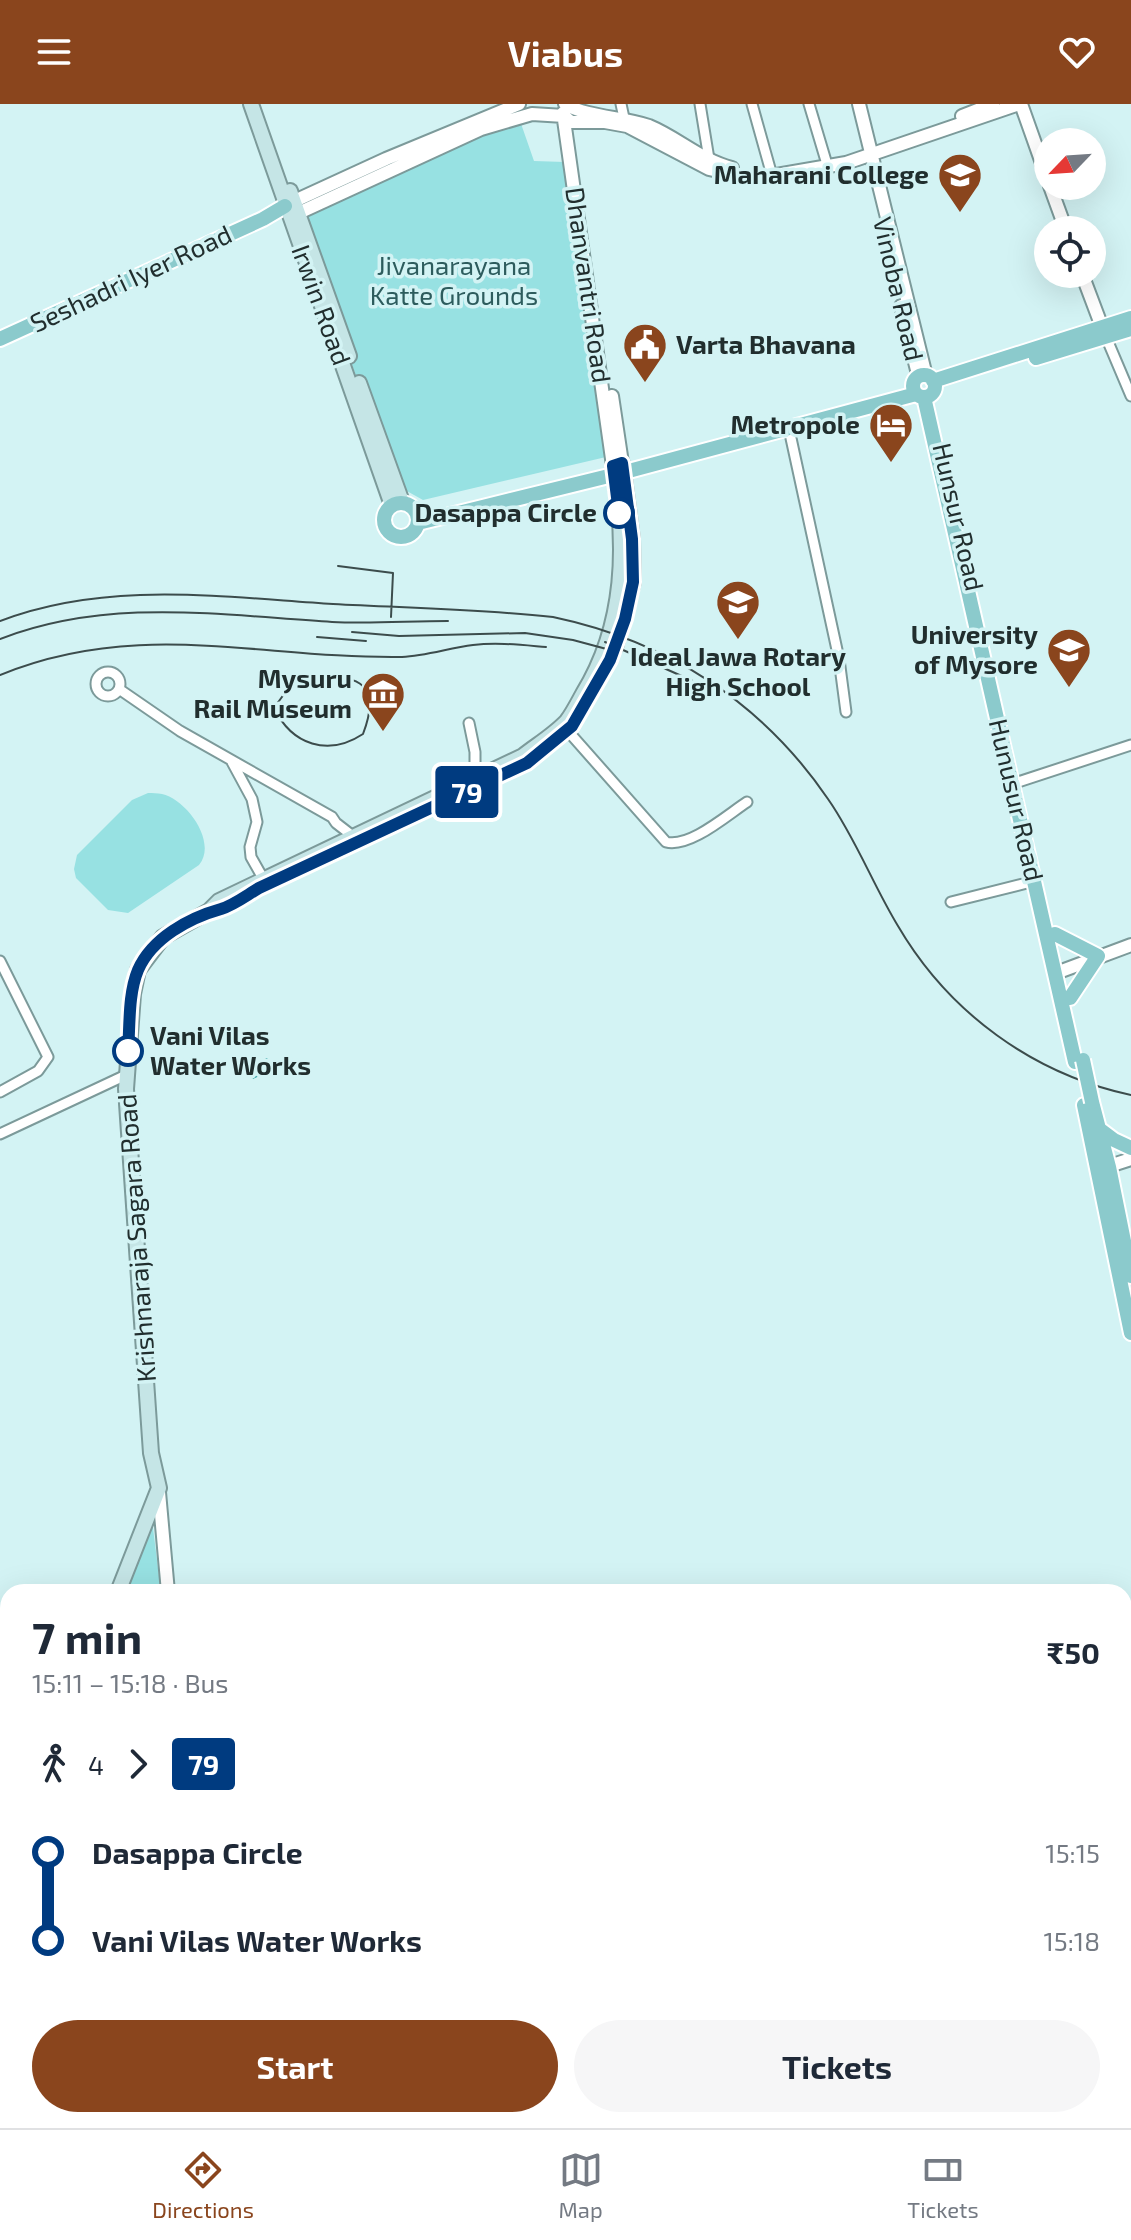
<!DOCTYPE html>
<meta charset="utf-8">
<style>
:root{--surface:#fff;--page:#f6f6f7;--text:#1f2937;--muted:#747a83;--line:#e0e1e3;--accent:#8a451d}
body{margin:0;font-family:"Exo 2",sans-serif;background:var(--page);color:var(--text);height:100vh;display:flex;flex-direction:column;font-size:30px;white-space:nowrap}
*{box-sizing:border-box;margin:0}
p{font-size:26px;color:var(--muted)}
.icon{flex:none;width:44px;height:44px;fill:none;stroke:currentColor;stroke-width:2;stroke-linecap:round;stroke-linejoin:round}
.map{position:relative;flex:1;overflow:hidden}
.side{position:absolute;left:0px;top:1480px;width:1132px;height:544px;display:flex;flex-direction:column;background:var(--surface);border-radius:24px 24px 0 0;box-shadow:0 8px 32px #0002}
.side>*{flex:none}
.badge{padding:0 16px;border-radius:6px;font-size:28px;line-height:52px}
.needle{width:52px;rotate:245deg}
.tools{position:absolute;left:1034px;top:24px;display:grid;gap:16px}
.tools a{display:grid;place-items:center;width:72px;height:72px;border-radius:50%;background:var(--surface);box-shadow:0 8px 32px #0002;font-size:40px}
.map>.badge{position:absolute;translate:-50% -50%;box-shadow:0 0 0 4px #fff}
.legs{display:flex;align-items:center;gap:12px;height:88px;padding:0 32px;font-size:26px}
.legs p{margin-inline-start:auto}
.headline{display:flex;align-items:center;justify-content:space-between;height:136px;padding:0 32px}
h1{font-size:44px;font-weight:700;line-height:60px}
.cta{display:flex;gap:16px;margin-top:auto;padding:16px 32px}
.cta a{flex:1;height:92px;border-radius:48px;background:var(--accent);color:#fff;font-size:32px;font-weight:700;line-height:92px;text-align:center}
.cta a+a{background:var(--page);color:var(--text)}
ul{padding:0 32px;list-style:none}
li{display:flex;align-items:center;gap:28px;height:88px;font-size:30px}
li i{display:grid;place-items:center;width:12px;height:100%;margin:0 10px;background:currentColor}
li i::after{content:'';width:20px;height:20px;margin:-10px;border:6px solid;border-radius:50%;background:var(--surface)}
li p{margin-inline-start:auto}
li:first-child i{background:linear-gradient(#0000 50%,currentColor 0)}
li:last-child i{background:linear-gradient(currentColor 50%,#0000 0)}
header{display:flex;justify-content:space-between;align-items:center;height:104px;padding:0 32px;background:var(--accent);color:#fff;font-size:36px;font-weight:700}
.menu{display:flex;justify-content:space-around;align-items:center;height:112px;border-top:2px solid var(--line);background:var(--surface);font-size:22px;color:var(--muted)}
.menu a{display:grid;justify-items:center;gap:4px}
.menu .on{color:var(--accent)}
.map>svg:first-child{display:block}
.green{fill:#97e1e2}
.water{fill:#30a0a4}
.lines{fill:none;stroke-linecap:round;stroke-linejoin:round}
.minor-casing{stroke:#7c9a9a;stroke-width:13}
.tertiary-casing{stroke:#7c9a9a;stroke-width:16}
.secondary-casing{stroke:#7c9a9a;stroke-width:18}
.primary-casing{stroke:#fff;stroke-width:18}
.minor{stroke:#fff;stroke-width:9}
.tertiary{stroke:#fff;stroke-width:12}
.secondary{stroke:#c5e5e6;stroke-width:14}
.primary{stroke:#8bcacc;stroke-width:14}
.rail{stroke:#3c4c4c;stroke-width:2}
.primary-bridge-casing{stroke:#fff;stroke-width:18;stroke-linecap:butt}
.primary-bridge{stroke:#8bcacc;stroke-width:14}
.line-1-casing{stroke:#fff;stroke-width:18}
.line-1{stroke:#003b80;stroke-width:12}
.stop-1-dot{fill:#fff;stroke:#003b80;stroke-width:4}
.labels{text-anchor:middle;stroke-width:7;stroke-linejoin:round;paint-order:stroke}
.poi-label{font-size:26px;font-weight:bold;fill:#212e2e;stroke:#d3f3f4;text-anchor:end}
.park-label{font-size:26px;fill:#2d5c5d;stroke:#d3f3f4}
.street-label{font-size:26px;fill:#212e2e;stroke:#d3f3f4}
.stop-label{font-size:26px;font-weight:bold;fill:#212e2e;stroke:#d3f3f4;text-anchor:end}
</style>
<header><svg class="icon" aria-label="menu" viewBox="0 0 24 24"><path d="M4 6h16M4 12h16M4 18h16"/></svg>Viabus<svg class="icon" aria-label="heart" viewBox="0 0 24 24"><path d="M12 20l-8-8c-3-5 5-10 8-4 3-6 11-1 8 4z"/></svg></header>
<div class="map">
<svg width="1131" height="2024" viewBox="0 0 1131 2024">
<rect width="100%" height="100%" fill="#d3f3f4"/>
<path class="green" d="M 518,11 L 534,57 L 565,58 L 606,353 L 423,396 L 396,381 L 296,108 Z
M 148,689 C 153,689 157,689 162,690 C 186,695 218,738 199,761 L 128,809 L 108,806 L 76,774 L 74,765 L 77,751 L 132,696 Z
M 152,1416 L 161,1488 L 124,1488 Z
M 1131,1947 L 1131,2024 L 1102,2024 L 1104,2016 L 1124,2016 L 1124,1958 Z"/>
<path class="water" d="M 267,954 L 272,966 L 253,975 L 248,963 Z"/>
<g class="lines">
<g class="minor-casing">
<path id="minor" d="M 621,0 L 624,14
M 700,0 L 709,55
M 752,0 L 771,68
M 809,0 L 826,57
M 1106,233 L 1131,292
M 789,325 L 839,555 L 846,608
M96 580a12 12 0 1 1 24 0a12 12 0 1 1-24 0Z
M 119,585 L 180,627 L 332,713 L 336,719 L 354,733
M 469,619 L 475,648 L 475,675
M 567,626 L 666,738 C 690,744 727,711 747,698
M 232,658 L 252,695 L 257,718 L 250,743 L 251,753 L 264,776
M 1012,680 L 1131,641
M 951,798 L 1035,777
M 0,857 L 48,953 L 38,967 L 0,988
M 0,1030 L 126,971
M 330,2016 L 332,2024
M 815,2016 L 817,2024
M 64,2024 L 67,2016
M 190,2024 L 193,2016"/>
</g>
<g class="tertiary-casing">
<path id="tertiary" d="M 565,0 C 586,13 624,13 649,22 C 678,34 702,57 732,64
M 859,0 L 926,272
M 1021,0 L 1048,76
M 563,9 L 613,362
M 962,12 L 993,0
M 1050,82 L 1066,126
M 288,100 L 386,55 L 519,0
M 292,112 L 481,25 L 532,10 L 564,12 L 571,18 L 605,18 L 627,22 L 709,65 L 753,75 L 846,59 L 1019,0
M 1082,170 L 1105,231
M 901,202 L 918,270
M 612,292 L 622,359
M 1056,869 L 1131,841
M 1100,1065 L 1131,1055
M 159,1388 L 168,1488
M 0,1823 L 8,1827
M 237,2016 L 238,2024
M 649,2024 L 673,2016"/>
</g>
<g class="secondary-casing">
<path id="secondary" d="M 251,0 L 392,401
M 290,87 L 349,252
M 359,279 L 402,398
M 615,543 L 633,478 L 632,435 L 622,359
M 118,1488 L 159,1384 L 151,1349 L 126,985 L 133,890 L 138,866 L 163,833 L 209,807 L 219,797 L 523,652 C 537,641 555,630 567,617 C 573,609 578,599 583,590 C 626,520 627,440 613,362
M 0,1789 L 8,1769"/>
</g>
<g class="primary-casing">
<path id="primary" d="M 0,235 L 263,115 L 285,102
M 1036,254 L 1131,225
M913 282a11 11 0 1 1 22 0a11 11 0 1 1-22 0Z
M 933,277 L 1131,214
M 924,293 L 1075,958
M384 416a17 17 0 1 1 34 0a17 17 0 1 1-34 0Z
M 418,419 L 625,368 L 916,290
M 1055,830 L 1098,852 L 1070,894
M 1092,998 L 1109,1063 L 1131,1172
M 1084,1001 L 1131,1229
M 1098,1024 L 1114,1036 L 1131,1044
M 1124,1746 L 1131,1735
M 1124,1764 L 1131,1752
M 1060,2016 L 1061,2024
M 1074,2016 L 1074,2024"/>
</g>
<use href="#minor" class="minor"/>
<use href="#tertiary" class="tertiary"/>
<use href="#secondary" class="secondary"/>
<use href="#primary" class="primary"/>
<path class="rail" d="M 338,462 L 393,469 L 391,513
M 0,517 C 107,476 221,493 333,500 C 406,504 480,505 553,513 C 667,537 762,598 828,695 C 856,735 873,781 898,822 C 949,909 1033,970 1131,991
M 352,528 L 399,532 L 525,529 L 573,536 L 614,547
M 317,533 L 366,537
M 0,535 C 109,493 218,511 332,518 C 371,520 409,517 448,517
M 605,538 L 693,577
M 0,571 C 139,514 260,555 402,553 C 426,552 449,544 473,541 C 497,538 522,541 546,543
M 297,572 C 344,573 387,567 363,630 C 328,653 292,641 274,604 Z"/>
<g class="primary-bridge-casing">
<path id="primary-bridge" d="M 1083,956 L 1092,998"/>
</g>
<use href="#primary-bridge" class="primary-bridge"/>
</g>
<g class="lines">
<g class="line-1-casing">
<path id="line-1" d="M 128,947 C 130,922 128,890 138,866 C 152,834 189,814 221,805 C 234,801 247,791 259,784 L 527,659 L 572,622 L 610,556 L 625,515 L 633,478 L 632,435 L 622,359 L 613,362 L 619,409"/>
</g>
<use href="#line-1" class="line-1"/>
</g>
<defs>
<g id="university-pin" transform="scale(2.3)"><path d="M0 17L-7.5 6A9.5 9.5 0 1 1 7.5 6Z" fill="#8a451d" stroke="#d3f3f4"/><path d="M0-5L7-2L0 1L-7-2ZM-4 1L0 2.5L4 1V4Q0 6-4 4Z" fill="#fff"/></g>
<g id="civic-pin" transform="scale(2.3)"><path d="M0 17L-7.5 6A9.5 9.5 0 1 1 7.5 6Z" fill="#8a451d" stroke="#d3f3f4"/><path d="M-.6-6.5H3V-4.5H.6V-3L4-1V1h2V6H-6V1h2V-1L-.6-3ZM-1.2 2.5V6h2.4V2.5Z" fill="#fff"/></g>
<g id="hotel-pin" transform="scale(2.3)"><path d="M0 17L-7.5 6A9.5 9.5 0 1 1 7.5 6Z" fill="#8a451d" stroke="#d3f3f4"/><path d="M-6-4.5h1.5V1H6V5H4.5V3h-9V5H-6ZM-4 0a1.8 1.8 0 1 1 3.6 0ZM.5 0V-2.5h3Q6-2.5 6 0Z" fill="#fff"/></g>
<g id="school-pin" transform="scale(2.3)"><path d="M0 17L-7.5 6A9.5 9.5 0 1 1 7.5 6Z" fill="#8a451d" stroke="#d3f3f4"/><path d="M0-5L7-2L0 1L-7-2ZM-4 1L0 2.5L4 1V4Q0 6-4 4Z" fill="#fff"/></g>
<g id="museum-pin" transform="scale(2.3)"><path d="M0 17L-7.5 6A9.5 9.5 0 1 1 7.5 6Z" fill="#8a451d" stroke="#d3f3f4"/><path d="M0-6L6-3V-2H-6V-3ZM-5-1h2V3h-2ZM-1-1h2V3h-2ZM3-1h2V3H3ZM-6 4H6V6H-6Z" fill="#fff"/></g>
</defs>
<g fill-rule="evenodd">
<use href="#university-pin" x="960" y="71"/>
<use href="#civic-pin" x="645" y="241"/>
<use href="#hotel-pin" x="891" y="321"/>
<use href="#school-pin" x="738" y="498"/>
<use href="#university-pin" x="1069" y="546"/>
<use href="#museum-pin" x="383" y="590"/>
</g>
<g class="stop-1-dot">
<circle cx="619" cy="409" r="14"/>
<circle cx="128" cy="947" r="14"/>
</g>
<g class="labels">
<g class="poi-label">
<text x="929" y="80">Maharani College</text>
<text x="676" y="250" text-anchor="start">Varta Bhavana</text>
<text x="860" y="330">Metropole</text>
<text x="1038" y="540">University<tspan x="1038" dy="30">of Mysore</tspan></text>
<text x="738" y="562" text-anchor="middle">Ideal Jawa Rotary<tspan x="738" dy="30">High School</tspan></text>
<text x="352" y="584">Mysuru<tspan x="352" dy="30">Rail Museum</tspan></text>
</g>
<g class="park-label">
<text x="454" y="171">Jivanarayana<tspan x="454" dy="30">Katte Grounds</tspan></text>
</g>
<g class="street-label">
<text transform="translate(131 175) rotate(-25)" y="9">Seshadri Iyer Road</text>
<text transform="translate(588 181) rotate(82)" y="9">Dhanvantri Road</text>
<text transform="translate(898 185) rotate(77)" y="9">Vinoba Road</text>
<text transform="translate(321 201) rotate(70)" y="9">Irwin Road</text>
<text transform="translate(958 413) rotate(77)" y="9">Hunsur Road</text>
<text transform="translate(1016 696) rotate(77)" y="9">Hunusur Road</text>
<text transform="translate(137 1134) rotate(-94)" y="9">Krishnaraja Sagara Road</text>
</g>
<g class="stop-label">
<text x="597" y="418">Dasappa Circle</text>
<text x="150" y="941" text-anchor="start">Vani Vilas<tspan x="150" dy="30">Water Works</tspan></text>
</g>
</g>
</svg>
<div class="tools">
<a><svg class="needle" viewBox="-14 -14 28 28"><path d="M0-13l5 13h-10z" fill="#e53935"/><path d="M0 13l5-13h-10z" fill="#747a83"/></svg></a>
<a><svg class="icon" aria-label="locate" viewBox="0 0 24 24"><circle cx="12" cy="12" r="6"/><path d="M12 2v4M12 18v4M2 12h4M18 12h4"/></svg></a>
</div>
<b class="badge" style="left:467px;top:688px;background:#003b80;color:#fff">79</b>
<section class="side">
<div class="headline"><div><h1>7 min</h1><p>15:11 – 15:18 · Bus</p></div><b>₹50</b></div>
<div class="legs"><svg class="icon" aria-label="walk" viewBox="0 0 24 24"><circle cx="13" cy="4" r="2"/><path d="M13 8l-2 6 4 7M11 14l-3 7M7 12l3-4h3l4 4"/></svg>4<svg class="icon" aria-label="forward" viewBox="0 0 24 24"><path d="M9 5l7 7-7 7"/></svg><b class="badge" style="background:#003b80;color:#fff">79</b></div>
<ul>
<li><i style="color:#003b80"></i><b>Dasappa Circle</b><p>15:15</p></li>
<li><i style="color:#003b80"></i><b>Vani Vilas Water Works</b><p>15:18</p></li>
</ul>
<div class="cta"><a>Start</a><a>Tickets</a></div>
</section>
</div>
<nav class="menu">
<a class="on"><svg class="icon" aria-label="directions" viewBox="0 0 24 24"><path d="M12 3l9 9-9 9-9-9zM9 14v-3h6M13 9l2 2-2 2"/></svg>Directions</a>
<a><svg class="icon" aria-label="map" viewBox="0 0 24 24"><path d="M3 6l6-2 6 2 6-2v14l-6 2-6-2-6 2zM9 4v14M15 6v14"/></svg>Map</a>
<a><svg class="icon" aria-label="tickets" viewBox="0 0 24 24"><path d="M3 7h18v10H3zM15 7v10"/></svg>Tickets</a>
</nav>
